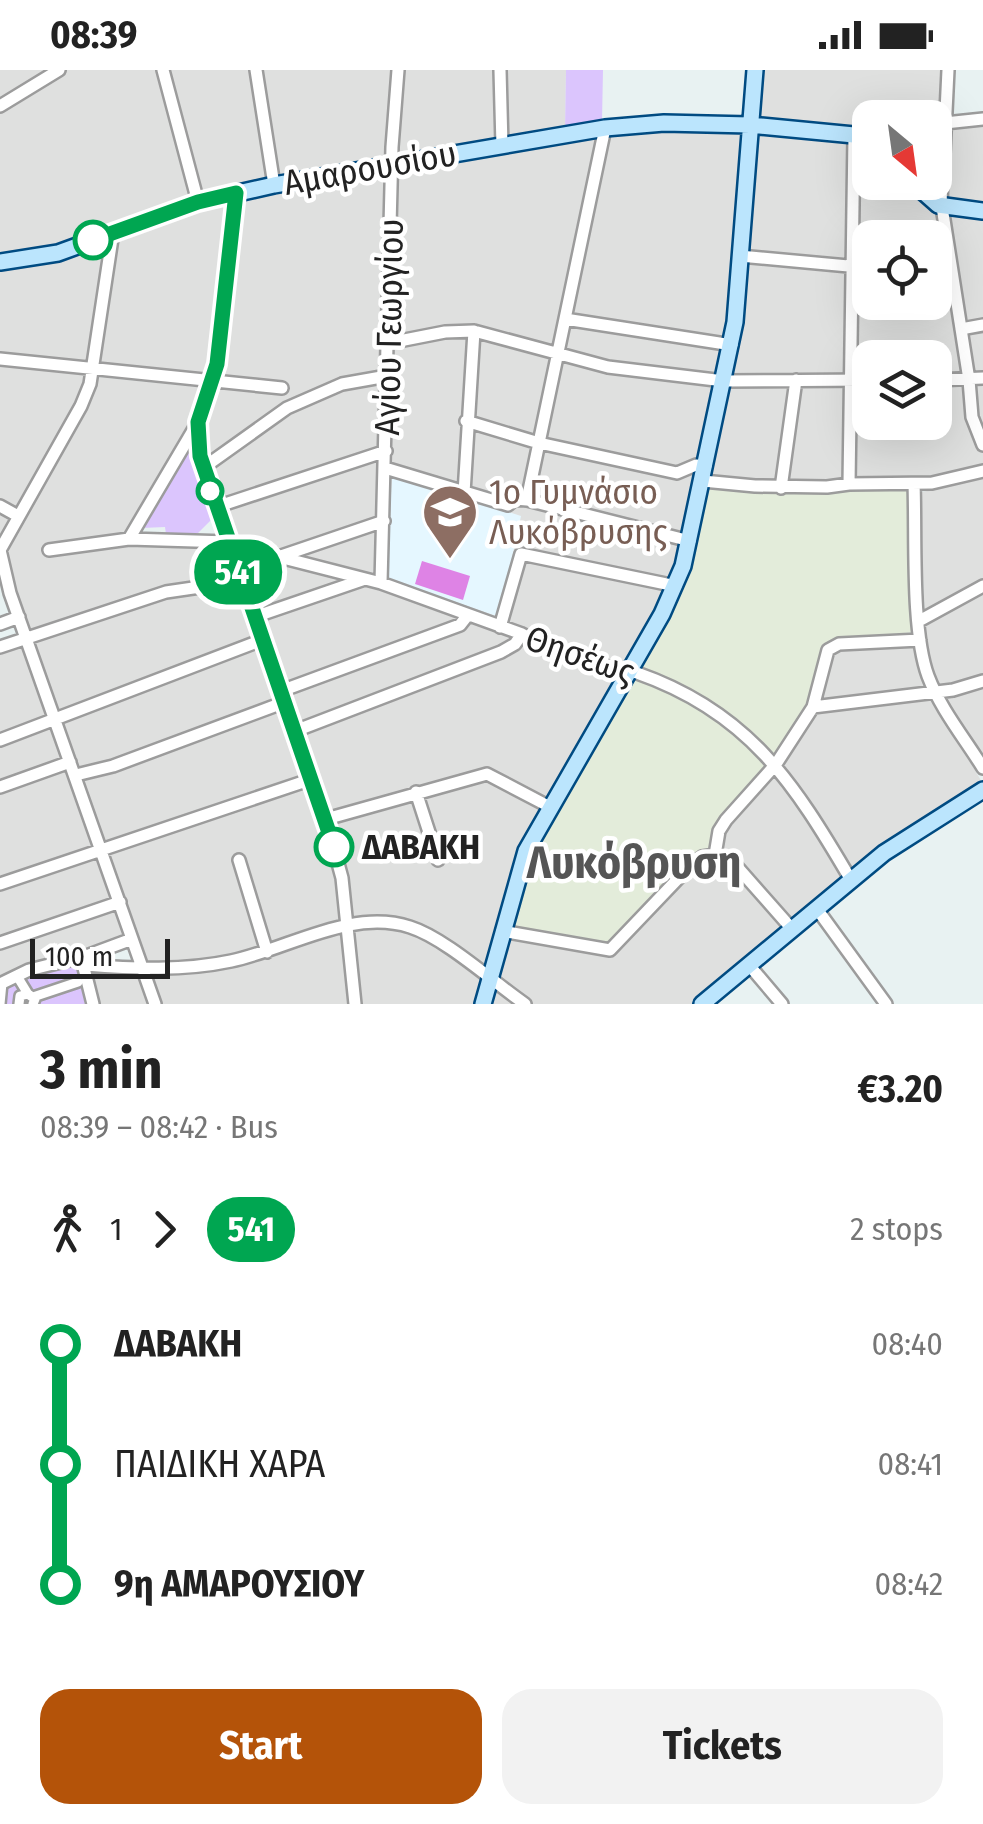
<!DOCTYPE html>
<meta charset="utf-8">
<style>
:root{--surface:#fff;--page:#f2f2f2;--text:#222;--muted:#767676;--accent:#b45309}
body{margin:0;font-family:"Fira Sans Condensed",sans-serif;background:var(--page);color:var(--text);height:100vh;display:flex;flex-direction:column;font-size:38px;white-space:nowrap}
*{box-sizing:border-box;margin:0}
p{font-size:32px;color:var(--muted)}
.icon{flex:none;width:55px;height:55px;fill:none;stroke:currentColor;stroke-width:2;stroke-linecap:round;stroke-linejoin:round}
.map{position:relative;height:934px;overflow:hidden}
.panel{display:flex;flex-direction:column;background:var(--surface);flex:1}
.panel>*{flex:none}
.badge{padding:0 20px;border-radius:32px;font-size:35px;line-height:65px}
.needle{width:65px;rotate:151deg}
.controls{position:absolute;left:852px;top:30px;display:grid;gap:20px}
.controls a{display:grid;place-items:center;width:100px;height:100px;border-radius:20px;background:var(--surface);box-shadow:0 10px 40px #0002;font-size:50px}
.scale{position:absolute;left:30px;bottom:25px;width:140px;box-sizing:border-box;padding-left:10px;border:5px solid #222;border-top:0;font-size:28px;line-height:35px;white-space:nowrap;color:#222;-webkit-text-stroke:8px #fff;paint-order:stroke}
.map>.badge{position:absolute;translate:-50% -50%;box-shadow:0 0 0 5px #fff}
.legs{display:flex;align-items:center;gap:15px;height:110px;padding:0 40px;font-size:32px}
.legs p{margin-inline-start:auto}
.headline{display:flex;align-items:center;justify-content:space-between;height:170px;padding:0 40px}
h1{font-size:55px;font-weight:700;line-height:75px}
.action{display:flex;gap:20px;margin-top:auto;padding:20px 40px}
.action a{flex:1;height:115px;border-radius:30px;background:var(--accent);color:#fff;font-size:40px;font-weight:700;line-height:115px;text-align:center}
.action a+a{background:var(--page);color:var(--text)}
ul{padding:0 40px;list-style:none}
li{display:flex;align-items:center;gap:35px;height:120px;font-size:38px}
li i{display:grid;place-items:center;width:15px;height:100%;margin:0 12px;background:currentColor}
li i::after{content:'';width:25px;height:25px;margin:-12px;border:8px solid;border-radius:50%;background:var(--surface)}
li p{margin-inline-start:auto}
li:first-child i{background:linear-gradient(#0000 50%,currentColor 0)}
li:last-child i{background:linear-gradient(currentColor 50%,#0000 0)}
.status{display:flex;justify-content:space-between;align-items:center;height:70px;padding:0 50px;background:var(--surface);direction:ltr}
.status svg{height:28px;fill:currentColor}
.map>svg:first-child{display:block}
.residential{fill:#dfe0df;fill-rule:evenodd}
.industrial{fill:#e3ecda}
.education{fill:#e5f7ff}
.park{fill:#dbc5fd}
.pitch{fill:#de83e5}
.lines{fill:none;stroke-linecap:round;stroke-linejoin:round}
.pedestrian-casing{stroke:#9c9c9c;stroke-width:14}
.minor-casing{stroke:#9c9c9c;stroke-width:16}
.secondary-casing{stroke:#004b82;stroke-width:20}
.pedestrian{stroke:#fff;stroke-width:9}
.minor{stroke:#fff;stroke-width:11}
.secondary{stroke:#bbe5fd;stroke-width:15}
.line-1-casing{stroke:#fff;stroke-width:22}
.line-1{stroke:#00a651;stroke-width:15}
.stop-1-dot{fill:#fff;stroke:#00a651;stroke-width:5}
.labels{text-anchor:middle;stroke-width:9;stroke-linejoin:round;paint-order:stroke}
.street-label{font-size:35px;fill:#222;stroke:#fff}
.education-label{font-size:35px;fill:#785e54;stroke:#fff;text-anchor:start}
.stop-label{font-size:35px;font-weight:bold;fill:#222;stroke:#fff;text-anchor:start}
.district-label{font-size:45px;font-weight:bold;fill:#555;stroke:#fff}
</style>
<div class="status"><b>08:39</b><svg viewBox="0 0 49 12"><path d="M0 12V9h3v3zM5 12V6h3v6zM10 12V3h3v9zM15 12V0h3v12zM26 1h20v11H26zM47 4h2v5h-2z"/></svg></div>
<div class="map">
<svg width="983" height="934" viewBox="0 0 983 934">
<rect width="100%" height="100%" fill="#e8f2f2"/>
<path class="residential" d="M 0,0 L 566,0 L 565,59 L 214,121 L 173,131 L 59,177 L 0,187 Z
M 759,0 L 942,0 L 935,102 L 935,48 L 870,48 L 870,66 L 756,51 Z
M 983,52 L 983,137 L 947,132 L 944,128 L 948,56 Z
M 745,60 L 732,239 L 673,512 L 523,774 L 504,830 L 478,934 L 159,934 L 12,518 L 5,478 L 97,307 L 207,318 L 195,347 L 143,431 L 122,475 L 236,475 L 204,377 L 207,344 L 218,309 L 100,295 L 117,165 L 212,134 L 626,61 Z
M 757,61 L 848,69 L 870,75 L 870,112 L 906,113 L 930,138 L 952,145 L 983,146 L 983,397 L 938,409 L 785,414 L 711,408 L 742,251 ZM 870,168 L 935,168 L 935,232 L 870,232 ZM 870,288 L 935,288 L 935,352 L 870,352 Z
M 98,174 L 105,188 L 90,293 L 81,320 L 0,469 L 0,199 L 60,190 Z
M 983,406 L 983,690 L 937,613 L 927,588 L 919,423 Z
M 915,572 L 926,616 L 983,714 L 790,853 L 730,784 L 720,779 L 721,766 L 831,584 L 841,577 Z
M 25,573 L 128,866 L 23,898 L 0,909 L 0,582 Z
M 706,789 L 725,789 L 786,857 L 692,934 L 488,934 L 507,867 Z
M 92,901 L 140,902 L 152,934 L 97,934 Z"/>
<path class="industrial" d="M 848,416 L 907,419 L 915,562 L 837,569 L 810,632 L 771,694 L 726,745 L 713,780 L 705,781 L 690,789 L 608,877 L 510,857 L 539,778 L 652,573 L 706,417 L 802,422 L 836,421 Z"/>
<path class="education" d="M 392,405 L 521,446 L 499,547 L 387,508 Z"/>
<path class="park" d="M 566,0 L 603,0 L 602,51 L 565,59 Z
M 188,377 L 213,448 L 198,463 L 166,464 L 165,457 L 142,458 L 141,465 L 136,465 Z
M 75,893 L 85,934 L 0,934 L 0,919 Z"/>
<path class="pitch" d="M 422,491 L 470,506 L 463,530 L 415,514 Z"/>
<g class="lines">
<g class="pedestrian-casing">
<path id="pedestrian" d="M 942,136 L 943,104
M 17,906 L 28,924 L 35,929 L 33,934
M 33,927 L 78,912
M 0,934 L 2,913
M 19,934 L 20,926 L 28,924"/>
</g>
<g class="minor-casing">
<path id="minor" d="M 163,0 L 198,132
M 256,0 L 274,115
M 500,0 L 502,76
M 0,36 L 59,0
M 945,53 L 983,49
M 943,104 L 948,0
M 237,123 L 217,294 L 198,352 L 200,386 L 326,749 L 342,808 L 355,934
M 942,137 L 969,310 L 972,347 L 983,375
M 740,186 L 870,198
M 935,204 L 952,206
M 565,249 L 732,275
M 961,259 L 983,255
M 389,273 L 445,262 L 474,261 L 608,297 L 724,311 L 870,310
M 0,289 L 282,318
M 935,310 L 983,308
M 466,351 L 539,373 L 677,403 L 696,395 L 706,396
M 203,398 L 287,338 L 342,314 L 387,306
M 385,398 L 508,435 L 515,429 L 527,430 L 690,471
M 703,411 L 755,416 L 827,417 L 849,414 L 932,413 L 983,401
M 849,414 L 854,65
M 914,414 C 916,466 911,560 928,606 C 940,638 965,669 983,698
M 781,418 L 796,310
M 464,423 L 474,261
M 527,430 L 605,58
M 0,436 L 18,446
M 216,437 L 386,381
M 129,469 L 198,352
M 0,480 L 10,523 L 155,934
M 0,480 L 81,336 L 90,314 L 113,162
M 49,480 L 129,469 L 228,472
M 232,482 L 252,480 L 381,513 L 522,564 C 551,580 583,589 615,599 C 622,602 630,601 637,603 C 749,642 794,713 851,810
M 281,486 L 384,451
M 381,513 L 392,77 L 398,0
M 254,547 L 365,509
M 919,551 L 983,516
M 0,554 L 19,547
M 500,557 L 521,484 L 676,516
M 0,577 L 166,522 L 241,511
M 281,621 L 460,555 L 467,546
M 813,637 L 953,620 L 983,611
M 295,661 L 501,582 L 515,574 L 522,564
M 0,670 L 262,570
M 76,705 L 113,696 L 285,632
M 0,717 L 70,692
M 416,722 L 438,790
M 326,749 L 487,704 L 550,737
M 715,785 L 732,791 L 792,859
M 239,790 L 267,882
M 0,814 L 312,709
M 817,839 L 886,934
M 502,861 L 610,880 L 692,794 L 702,787 L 715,785 L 719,761 L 726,750 L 776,694 L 813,637 L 828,580 L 839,574 L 920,570
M 0,873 L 120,832
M 82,890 L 93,934
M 86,895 C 134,899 184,901 231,891 C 288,879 351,838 410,857 C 445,868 493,912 525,934
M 749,895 L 782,934
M 0,914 L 29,900 L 89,885 L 132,869"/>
</g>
<g class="secondary-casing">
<path id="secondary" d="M 912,112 L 938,135 L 983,141
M 0,192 L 58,183 L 198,132 L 274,115 L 605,58 L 664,53 L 750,55 L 854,65 L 870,69
M 483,934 L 526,781 L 662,544 L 683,496 L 735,252 L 755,0
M 702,934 L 884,783 L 983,720"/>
</g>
<use href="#pedestrian" class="pedestrian"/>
<use href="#minor" class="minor"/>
<use href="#secondary" class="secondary"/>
</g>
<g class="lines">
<g class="line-1-casing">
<path id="line-1" d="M 93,170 L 198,132 L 236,123 L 217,294 L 198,352 L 200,386 L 334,777"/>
</g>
<use href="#line-1" class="line-1"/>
</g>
<defs>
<g id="school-pin" transform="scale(2.875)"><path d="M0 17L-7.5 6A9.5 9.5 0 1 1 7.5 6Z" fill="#8d6e63" stroke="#fff"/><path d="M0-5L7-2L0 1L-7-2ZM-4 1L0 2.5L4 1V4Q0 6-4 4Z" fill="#fff"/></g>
</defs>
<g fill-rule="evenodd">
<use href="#school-pin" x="450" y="442"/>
</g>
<g class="stop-1-dot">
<circle cx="93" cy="170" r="18"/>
<circle cx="210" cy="421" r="12"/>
<circle cx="334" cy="777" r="18"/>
</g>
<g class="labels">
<g class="street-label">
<text transform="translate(370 98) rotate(-10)" y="12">Αμαρουσίου</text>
<text transform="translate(389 257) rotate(-89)" y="12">Αγίου Γεωργίου</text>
<text transform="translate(580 585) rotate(19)" y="12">Θησέως</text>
</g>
<g class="education-label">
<text x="489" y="434">1ο Γυμνάσιο<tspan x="489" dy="40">Λυκόβρυσης</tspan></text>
</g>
<g class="stop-label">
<text x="362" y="789">ΔΑΒΑΚΗ</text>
</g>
<g class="district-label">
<text x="634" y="808">Λυκόβρυση</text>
</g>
</g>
</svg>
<div class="controls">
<a><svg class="needle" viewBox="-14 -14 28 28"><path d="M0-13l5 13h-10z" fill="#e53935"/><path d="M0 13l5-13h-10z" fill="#767676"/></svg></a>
<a><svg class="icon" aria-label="locate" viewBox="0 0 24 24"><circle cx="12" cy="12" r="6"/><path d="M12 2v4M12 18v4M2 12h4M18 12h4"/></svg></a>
<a><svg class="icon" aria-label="layers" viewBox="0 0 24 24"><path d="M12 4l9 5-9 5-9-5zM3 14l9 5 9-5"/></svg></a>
</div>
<div class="scale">100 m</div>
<b class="badge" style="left:238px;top:502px;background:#00a651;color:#fff">541</b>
</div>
<section class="panel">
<div class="headline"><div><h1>3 min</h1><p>08:39 – 08:42 · Bus</p></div><b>€3.20</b></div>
<div class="legs"><svg class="icon" aria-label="walk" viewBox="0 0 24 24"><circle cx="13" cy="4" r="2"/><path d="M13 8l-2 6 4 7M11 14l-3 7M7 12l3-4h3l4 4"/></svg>1<svg class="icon" aria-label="forward" viewBox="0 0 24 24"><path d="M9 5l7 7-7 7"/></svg><b class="badge" style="background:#00a651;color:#fff">541</b><p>2 stops</p></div>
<ul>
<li><i style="color:#00a651"></i><b>ΔΑΒΑΚΗ</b><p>08:40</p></li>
<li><i style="color:#00a651"></i><span>ΠΑΙΔΙΚΗ ΧΑΡΑ</span><p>08:41</p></li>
<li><i style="color:#00a651"></i><b>9η ΑΜΑΡΟΥΣΙΟΥ</b><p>08:42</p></li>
</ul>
<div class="action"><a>Start</a><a>Tickets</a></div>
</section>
